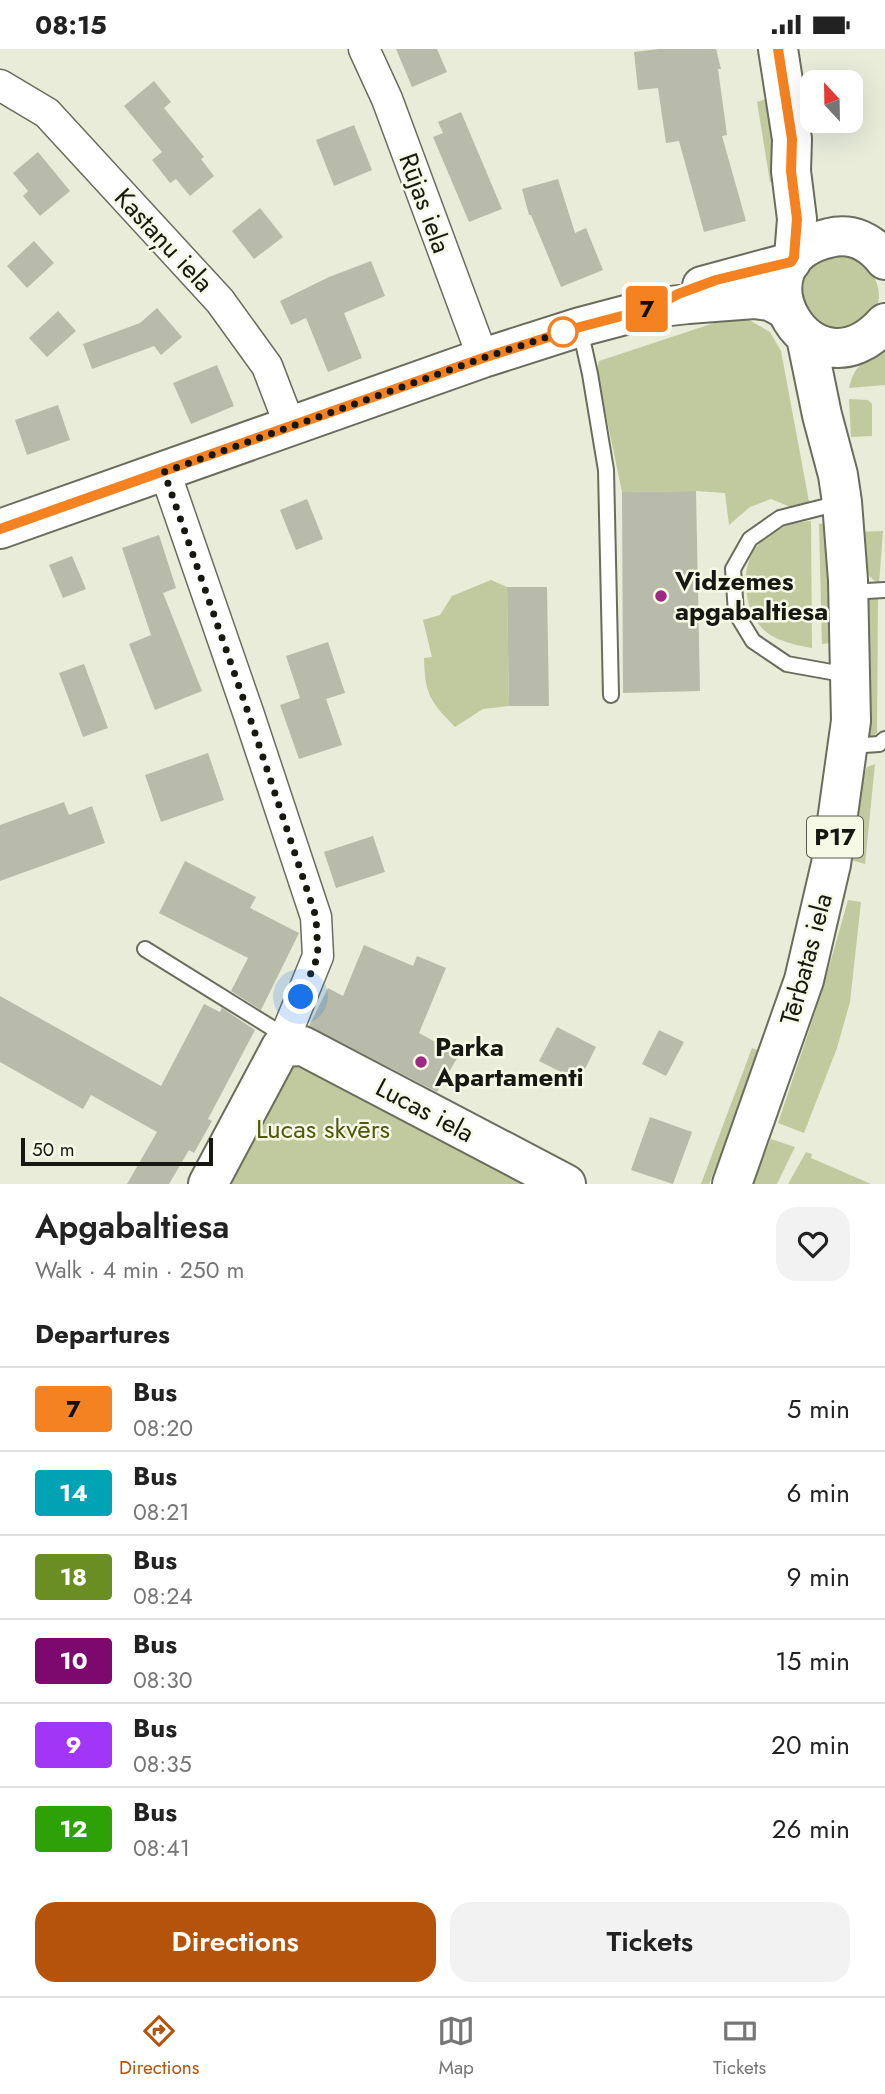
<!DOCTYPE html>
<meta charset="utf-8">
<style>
:root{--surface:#fff;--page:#f2f2f2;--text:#222;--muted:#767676;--line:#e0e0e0;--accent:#b45309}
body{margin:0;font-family:Jost,sans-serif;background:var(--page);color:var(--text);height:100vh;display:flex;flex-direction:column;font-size:26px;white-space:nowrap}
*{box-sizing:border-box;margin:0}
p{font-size:23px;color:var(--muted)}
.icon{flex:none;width:38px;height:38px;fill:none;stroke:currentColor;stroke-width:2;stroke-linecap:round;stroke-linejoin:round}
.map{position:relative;height:1135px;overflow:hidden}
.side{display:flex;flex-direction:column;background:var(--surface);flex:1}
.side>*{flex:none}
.badge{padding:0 14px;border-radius:5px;font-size:24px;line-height:46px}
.needle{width:46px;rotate:338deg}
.tools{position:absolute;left:800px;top:21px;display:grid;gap:14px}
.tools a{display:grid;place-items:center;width:63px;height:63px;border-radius:14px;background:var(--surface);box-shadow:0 7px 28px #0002;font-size:35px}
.scale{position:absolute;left:21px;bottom:18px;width:192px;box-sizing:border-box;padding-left:7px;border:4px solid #171812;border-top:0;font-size:19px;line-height:24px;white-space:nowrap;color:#171812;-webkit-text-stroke:5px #f6f9e6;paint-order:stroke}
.you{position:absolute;width:35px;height:35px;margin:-18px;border:5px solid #fff;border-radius:50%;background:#1a73e8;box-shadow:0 0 0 10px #1a73e833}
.map>.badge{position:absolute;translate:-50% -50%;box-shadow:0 0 0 4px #fff}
h2{padding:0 35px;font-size:26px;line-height:63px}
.round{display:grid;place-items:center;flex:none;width:74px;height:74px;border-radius:21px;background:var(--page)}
.summary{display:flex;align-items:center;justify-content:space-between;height:119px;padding:0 35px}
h1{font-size:33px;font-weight:600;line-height:52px}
.cta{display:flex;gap:14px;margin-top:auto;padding:14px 35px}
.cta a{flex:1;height:80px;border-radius:21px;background:var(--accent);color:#fff;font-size:28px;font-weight:600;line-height:80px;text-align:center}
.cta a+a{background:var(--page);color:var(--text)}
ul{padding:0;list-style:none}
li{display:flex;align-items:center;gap:21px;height:84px;padding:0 35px;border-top:2px solid var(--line)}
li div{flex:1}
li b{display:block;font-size:26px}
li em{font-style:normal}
li .badge{min-width:77px;font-weight:700;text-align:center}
.status{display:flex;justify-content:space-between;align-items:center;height:49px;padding:0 35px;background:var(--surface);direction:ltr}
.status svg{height:19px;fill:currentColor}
.tab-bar{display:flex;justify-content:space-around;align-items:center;height:98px;border-top:2px solid var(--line);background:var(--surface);font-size:19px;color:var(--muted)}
.tab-bar a{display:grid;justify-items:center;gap:4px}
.tab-bar .current{color:var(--accent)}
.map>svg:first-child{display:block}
.green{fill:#c1c99e}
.building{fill:#b8bba9}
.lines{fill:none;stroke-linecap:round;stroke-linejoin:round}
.lane-casing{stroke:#6a6d5c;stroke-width:18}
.street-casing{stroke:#6a6d5c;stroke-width:33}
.secondary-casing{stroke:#6a6d5c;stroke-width:42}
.primary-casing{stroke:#6a6d5c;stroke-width:42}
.lane{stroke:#fff;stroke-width:14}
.street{stroke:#fff;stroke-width:30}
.secondary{stroke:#fff;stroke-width:38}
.primary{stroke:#fff;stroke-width:38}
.line-casing{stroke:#fff;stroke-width:16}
.line{stroke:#f58220;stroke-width:10}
.walk{stroke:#171812;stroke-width:7;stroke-dasharray:0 12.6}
.stop-dot{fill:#fff;stroke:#f58220;stroke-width:3.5}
.poi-dot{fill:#9d2984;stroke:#f6f9e6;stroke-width:2.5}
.labels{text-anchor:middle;stroke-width:5;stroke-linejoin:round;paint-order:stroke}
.shield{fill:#f6f9e6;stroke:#5a5c52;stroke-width:2}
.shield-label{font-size:24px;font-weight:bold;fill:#171812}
.street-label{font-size:26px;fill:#171812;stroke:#f6f9e6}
.poi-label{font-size:26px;font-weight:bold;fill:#171812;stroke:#f6f9e6;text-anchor:start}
.park-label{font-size:26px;fill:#515910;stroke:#f6f9e6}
</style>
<div class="status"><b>08:15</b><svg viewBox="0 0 49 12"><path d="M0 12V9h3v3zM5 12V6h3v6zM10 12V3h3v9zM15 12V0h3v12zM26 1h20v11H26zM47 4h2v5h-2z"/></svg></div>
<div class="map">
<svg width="885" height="1135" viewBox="0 0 885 1135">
<rect width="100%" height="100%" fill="#e8ecd9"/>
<path class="green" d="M 765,50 L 770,55 L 780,131 L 770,133 L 757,53 Z
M 842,206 C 867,211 885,233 877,259 C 875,263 872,270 868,273 C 860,279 841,281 831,284 L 802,259 C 802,226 806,209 842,206 Z
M 749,271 L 770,283 L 781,302 L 810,458 L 798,461 L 771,450 L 750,458 L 729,476 L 725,444 L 696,442 L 622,443 L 597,323 L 599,312 L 720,272 Z
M 885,302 L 885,336 L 849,339 C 854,317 864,310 885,302 Z
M 849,350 L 868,351 L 872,355 L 872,387 L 851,388 Z
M 811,472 L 812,599 C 796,596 774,592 762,579 C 753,569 749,559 747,546 C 739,502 768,475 811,472 Z
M 827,474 L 833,594 L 822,595 L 819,475 Z
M 883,482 L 879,535 C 860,522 856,505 852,483 Z
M 491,531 L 507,538 L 509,657 L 483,660 L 455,678 C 430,652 425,646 424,609 L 432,608 L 423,571 L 440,566 L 452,547 Z
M 878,549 L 877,684 L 872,688 L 867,684 L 866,586 L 868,550 Z
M 875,715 L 865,815 L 851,811 L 856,749 L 867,718 Z
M 848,851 L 861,853 L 850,953 L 837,999 L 804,1084 L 778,1074 L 821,946 Z
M 752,999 L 761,1002 L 709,1135 L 701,1135 Z
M 294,1016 L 314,1016 L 541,1135 L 231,1135 Z
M 771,1090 L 795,1098 L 777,1135 L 752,1135 Z
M 806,1103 L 812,1105 L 811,1109 L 871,1135 L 788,1135 Z"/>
<path class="building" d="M 396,0 L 437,0 L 447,23 L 412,38 Z
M 659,0 L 716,0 L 721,20 L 718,20 L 727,86 L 722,87 L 746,172 L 704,183 L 679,92 L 666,94 L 658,39 L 638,41 L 634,3 Z
M 154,32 L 171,53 L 164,59 L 204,108 L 201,110 L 214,127 L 190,147 L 176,130 L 170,134 L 152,111 L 162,103 L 124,57 Z
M 461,63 L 502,160 L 469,173 L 433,88 L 443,84 L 438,73 Z
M 354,76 L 372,121 L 334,137 L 316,91 Z
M 38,103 L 70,142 L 40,167 L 23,147 L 28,142 L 13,124 Z
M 558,130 L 575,184 L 586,179 L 603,221 L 561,238 L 531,166 L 529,166 L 522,140 Z
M 260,159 L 283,188 L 254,210 L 232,182 Z
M 34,192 L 54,214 L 27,239 L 7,217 Z
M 371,212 L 385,247 L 344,264 L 362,309 L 328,323 L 306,269 L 291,276 L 280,252 L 329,228 Z
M 157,259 L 182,288 L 161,306 L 154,297 L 92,320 L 83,295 L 140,274 Z
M 58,262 L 76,282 L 47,308 L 29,289 Z
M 217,316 L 234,357 L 191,375 L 173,334 Z
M 58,356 L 70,391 L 27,406 L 15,371 Z
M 696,442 L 700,642 L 623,644 L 622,443 Z
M 307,450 L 323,490 L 296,501 L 280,461 Z
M 159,486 L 176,539 L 163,544 L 202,642 L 155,661 L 129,595 L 151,586 L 122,499 Z
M 72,507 L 86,540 L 63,549 L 49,516 Z
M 507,538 L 547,538 L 549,657 L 509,657 Z
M 328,593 L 345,644 L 326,650 L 342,696 L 299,710 L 280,656 L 300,649 L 286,607 Z
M 84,615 L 108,679 L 83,688 L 59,624 Z
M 208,704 L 224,751 L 161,773 L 145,726 Z
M 64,753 L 69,766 L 92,757 L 105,794 L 0,832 L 0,776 Z
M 373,787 L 385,823 L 336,839 L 324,803 Z
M 185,812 L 256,848 L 250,859 L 299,884 L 261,961 L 231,942 L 248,909 L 159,864 Z
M 364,896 L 413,917 L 417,907 L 446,919 L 419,984 L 459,1006 L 437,1043 L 309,977 L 328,939 L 343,947 Z
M 0,947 L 161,1037 L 204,955 L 220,963 L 222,959 L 255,981 L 208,1070 L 212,1072 L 194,1104 L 189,1101 L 169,1135 L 127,1135 L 157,1083 L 91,1046 L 83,1060 L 0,1013 Z
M 557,978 L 596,998 L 579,1032 L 539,1012 Z
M 659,981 L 684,993 L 666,1027 L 642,1015 Z
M 650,1068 L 692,1083 L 673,1135 L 631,1121 Z"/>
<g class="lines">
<g class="lane-casing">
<path id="lane" d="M 580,280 L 590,325 L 606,421 L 611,646
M 839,454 L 780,469 L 750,490 L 733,520 L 736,564 L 753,592 L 787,615 L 848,626
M 848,543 L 885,541
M 849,697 L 879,695 L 885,690
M 145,900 L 285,987"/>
</g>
<g class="street-casing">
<path id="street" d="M 364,0 L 387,50 L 483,309
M 0,36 L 47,64 L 220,252 L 267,317 L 290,377
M 165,423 L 249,666 L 316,868 L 318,907 L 281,998"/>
</g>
<g class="secondary-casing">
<path id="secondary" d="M 702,237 L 791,213
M 0,480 L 483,309 L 580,278 L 652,259 L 688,255 L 754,250 L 770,252 L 785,260
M 208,1135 L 281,998 L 303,997 L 566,1135"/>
</g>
<g class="primary-casing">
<path id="primary" d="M 778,0 L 792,90 L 791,122 L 797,170 L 794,208
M 885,211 C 871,193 852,183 829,189 C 728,212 812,356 885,274
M 732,1135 L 804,931 L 831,815 L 851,672 L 848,531 L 842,453 L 838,426 L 822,366 L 806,288"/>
</g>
<use href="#lane" class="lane"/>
<use href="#street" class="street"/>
<use href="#secondary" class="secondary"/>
<use href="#primary" class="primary"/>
</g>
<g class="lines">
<g class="line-casing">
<path id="line" d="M 0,480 L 483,309 L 580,278 L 652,259 L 678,245 L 716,231 L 791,213 L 794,208 L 797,170 L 791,122 L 792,90 L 778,0"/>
</g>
<use href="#line" class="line"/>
<path class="walk" d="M 301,948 L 318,907 L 316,868 L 249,666 L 164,423 L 483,309 L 563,283"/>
</g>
<circle class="stop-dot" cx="563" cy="283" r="14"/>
<g class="poi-dot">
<circle cx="661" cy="547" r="7"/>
<circle cx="421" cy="1013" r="7"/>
</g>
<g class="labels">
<rect class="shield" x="807" y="767.5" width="56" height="41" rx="5"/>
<g class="shield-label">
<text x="835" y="796">P17</text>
</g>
<g class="street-label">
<text transform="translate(425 154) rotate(70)" y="9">Rūjas iela</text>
<text transform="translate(164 191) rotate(47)" y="9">Kastaņu iela</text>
<text transform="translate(806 910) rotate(-75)" y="9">Tērbatas iela</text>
<text transform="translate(425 1061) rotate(28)" y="9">Lucas iela</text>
</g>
<g class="poi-label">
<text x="675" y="541">Vidzemes<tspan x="675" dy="30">apgabaltiesa</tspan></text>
<text x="435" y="1007">Parka<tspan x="435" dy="30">Apartamenti</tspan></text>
</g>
<g class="park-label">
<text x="323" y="1089">Lucas skvērs</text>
</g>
</g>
</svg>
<div class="tools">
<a><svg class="needle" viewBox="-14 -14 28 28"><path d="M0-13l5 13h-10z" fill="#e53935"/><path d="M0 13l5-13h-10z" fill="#767676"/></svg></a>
</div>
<div class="scale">50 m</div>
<div class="you" style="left:301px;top:948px"></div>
<b class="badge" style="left:647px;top:260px;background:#f58220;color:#111">7</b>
</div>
<section class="side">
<div class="summary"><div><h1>Apgabaltiesa</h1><p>Walk · 4 min · 250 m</p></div><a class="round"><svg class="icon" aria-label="heart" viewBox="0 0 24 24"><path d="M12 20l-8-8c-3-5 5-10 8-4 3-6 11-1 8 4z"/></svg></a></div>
<h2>Departures</h2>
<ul>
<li><span class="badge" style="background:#f58220;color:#111">7</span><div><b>Bus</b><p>08:20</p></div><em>5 min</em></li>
<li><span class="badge" style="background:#00a3b4;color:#fff">14</span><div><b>Bus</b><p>08:21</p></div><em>6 min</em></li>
<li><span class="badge" style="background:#6b8e23;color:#fff">18</span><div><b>Bus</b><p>08:24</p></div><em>9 min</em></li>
<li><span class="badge" style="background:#7d096f;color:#fff">10</span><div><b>Bus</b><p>08:30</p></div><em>15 min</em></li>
<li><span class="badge" style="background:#a236f6;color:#fff">9</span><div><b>Bus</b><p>08:35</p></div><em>20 min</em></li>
<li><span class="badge" style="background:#2da105;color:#fff">12</span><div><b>Bus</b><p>08:41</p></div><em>26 min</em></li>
</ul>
<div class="cta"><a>Directions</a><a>Tickets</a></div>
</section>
<nav class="tab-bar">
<a class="current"><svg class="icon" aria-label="directions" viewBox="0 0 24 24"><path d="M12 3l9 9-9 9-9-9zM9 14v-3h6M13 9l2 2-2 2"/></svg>Directions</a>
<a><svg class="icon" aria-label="map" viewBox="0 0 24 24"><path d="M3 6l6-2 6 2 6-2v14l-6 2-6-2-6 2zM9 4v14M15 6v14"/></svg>Map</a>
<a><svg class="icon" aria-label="tickets" viewBox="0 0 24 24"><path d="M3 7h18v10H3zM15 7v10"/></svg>Tickets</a>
</nav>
